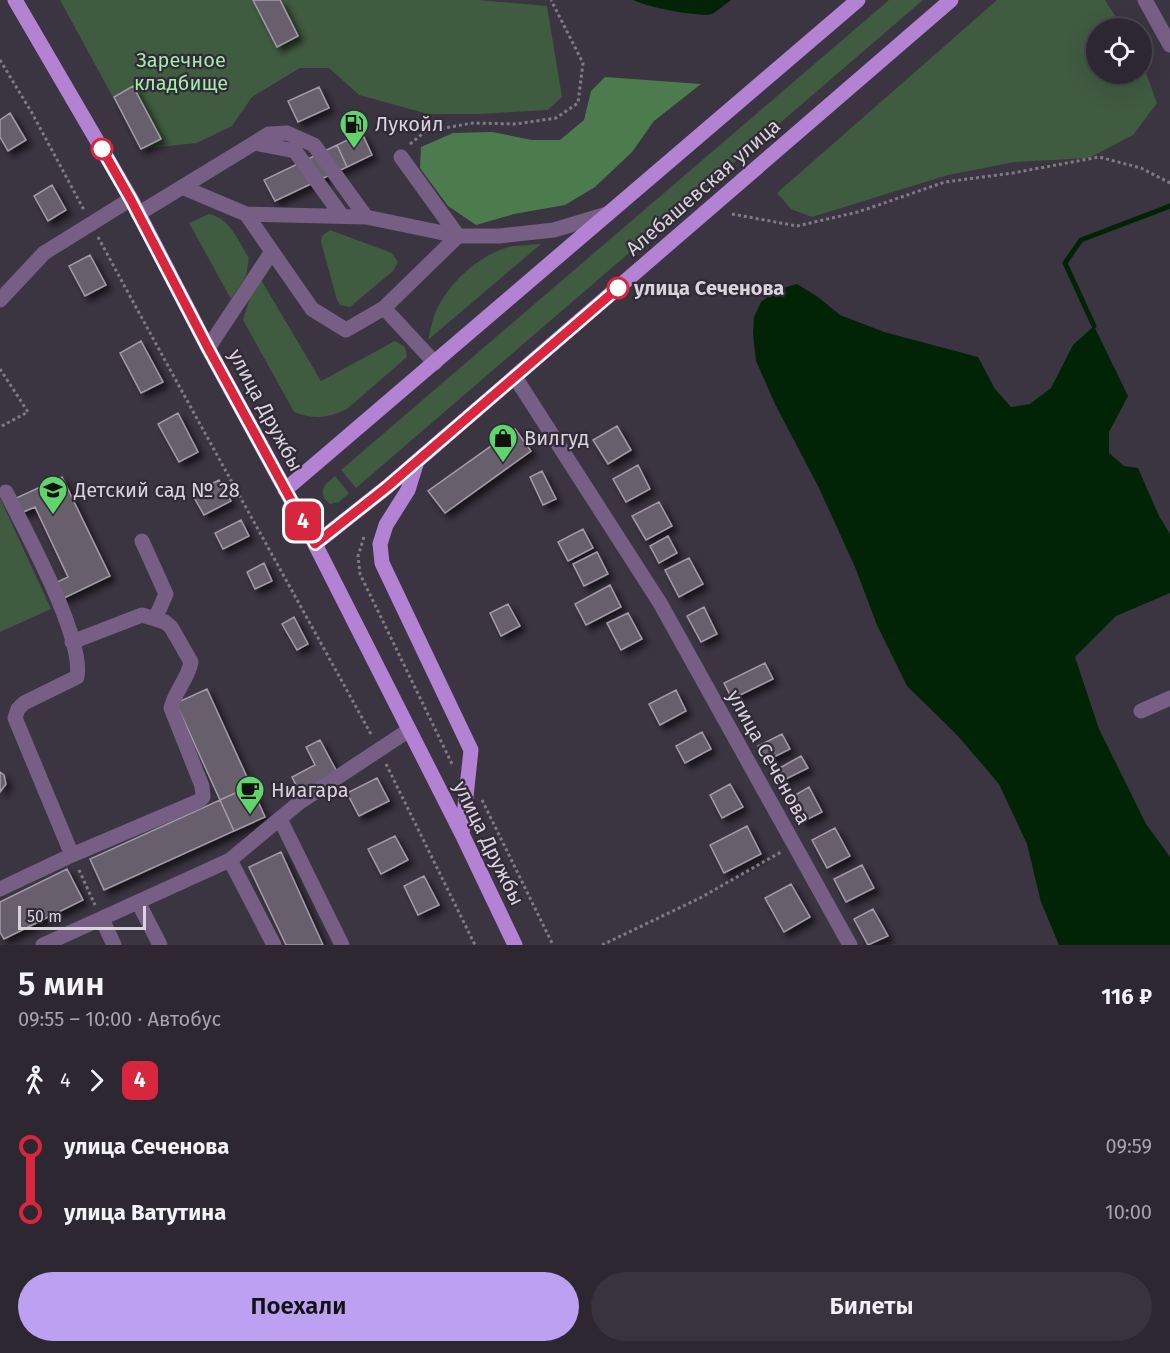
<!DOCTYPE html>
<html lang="ru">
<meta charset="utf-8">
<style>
:root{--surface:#2c2731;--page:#38333d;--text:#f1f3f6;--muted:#a6a5ab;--line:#48444d;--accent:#bca0f2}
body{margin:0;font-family:"Fira Sans",sans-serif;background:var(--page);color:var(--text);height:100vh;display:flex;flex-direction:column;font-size:22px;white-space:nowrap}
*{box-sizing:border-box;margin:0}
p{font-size:20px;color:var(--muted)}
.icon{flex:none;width:33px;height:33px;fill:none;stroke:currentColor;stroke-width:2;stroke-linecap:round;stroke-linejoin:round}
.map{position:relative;height:945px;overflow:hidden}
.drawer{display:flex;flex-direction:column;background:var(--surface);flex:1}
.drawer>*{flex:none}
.badge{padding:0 12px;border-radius:9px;font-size:21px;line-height:39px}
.controls{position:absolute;left:1086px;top:18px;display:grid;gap:12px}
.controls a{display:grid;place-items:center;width:66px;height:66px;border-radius:50%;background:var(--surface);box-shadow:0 6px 24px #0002,0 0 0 2px var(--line);font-size:30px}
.scale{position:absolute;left:18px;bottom:15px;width:128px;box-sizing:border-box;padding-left:6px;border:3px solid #d9d4dc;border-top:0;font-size:16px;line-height:21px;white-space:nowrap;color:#d9d4dc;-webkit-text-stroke:4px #312a37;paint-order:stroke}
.map>.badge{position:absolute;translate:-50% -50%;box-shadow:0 0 0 3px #fff}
.legs{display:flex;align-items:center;gap:9px;height:66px;padding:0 18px;font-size:20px}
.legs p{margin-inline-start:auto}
.overview{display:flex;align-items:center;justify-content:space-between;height:102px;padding:0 18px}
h1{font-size:33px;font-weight:600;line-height:45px}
.primary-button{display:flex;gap:12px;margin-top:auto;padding:12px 18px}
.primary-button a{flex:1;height:69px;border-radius:36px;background:var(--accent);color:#111;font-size:24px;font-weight:600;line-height:69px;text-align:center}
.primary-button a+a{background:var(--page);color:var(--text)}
ul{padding:0 18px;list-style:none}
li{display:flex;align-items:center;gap:21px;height:66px;font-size:22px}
li i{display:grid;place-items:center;width:9px;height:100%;margin:0 8px;background:currentColor}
li i::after{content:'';width:15px;height:15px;margin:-8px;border:4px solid;border-radius:50%;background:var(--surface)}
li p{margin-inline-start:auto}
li:first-child i{background:linear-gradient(#0000 50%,currentColor 0)}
li:last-child i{background:linear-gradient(currentColor 50%,#0000 0)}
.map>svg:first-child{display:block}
.green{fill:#3f5b40}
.forest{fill:#4c7c4e}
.water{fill:#002405}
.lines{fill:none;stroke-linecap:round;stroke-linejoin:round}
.stream{stroke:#002405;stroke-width:5}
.building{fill:#675e6d;stroke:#a49aaa;stroke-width:1.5;filter:url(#shadow)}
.path{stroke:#807a85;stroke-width:3;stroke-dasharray:3 3;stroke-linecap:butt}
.minor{stroke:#765e85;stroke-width:15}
.major{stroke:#b382d2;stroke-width:15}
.line-1-casing{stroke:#fff;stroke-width:14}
.line-1{stroke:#d7263d;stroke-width:9}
.stop-1-dot{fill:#fff;stroke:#d7263d;stroke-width:3}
.labels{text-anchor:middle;stroke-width:4.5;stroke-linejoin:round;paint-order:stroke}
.park-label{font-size:20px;fill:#a5eca8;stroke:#312a37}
.poi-label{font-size:20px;fill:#d9d4dc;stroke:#312a37;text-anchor:start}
.street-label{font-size:20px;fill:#d9d4dc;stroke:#312a37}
.stop-label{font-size:20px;font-weight:bold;fill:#d9d4dc;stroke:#312a37;text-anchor:start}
</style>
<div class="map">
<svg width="1170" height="945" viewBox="0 0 1170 945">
<defs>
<filter id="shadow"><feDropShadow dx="5" dy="5" stdDeviation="3" flood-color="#0009"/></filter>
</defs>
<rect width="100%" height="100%" fill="#3b3441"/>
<path class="green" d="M 60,0 L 479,0 L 547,6 L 562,97 L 548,110 L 480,114 L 428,114 L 359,95 L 329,68 L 300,68 L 252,97 L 232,126 L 197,143 L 141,149 Z
M 889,0 L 923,0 L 356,488 L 341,470 Z
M 997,0 L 1105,0 L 1123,28 L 1096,28 L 1096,74 L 1142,74 L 1142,62 L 1157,103 L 1133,135 L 1089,158 L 1015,162 L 948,175 L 812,217 L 791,209 L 777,193 Z
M 209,214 C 230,218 238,241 249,258 L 246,276 L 231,299 L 189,223 Z
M 330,230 L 392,253 L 398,262 L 393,271 L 350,307 L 340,305 L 337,300 L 321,242 L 322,236 Z
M 541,244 L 428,340 C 431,330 432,318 437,309 C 450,282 479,255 509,247 C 519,245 531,245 541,244 Z
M 260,278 L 321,381 L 395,341 L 405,347 L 407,357 L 347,409 C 328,418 314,420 294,412 L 243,320 L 255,282 Z
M 335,476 L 349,493 L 339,502 L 330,504 L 324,498 C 320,487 327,483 335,476 Z
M 0,498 L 51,609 L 0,632 Z"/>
<path class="forest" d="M 605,77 L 701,84 L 654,121 L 632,152 L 595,187 L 565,205 L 514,214 L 476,225 L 448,206 L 420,168 L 421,147 L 453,133 L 492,132 L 532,140 L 560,140 L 584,120 L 591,91 Z"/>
<path class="water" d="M 634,0 L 731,0 C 725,4 718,11 712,14 C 703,18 641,6 634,0 Z
M 797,284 L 818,297 L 840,315 L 884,332 L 978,357 L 995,389 L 1011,407 L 1030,404 L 1051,388 L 1073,345 L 1094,326 L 1128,396 L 1109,432 L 1109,453 L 1124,466 L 1138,468 L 1159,516 L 1170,534 L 1170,593 L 1116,616 L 1075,657 L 1099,729 L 1146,824 L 1170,857 L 1170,945 L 1059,945 L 1041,902 L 1027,844 L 999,784 L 957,735 L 907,686 L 877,625 L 855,567 L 819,488 L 775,404 L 756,361 L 753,333 L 754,317 L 761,302 L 779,289 Z"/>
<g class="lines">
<path class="stream" d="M 1094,326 L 1065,263 L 1081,240 L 1170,206"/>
</g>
<path class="building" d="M 253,0 L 280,0 L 298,36 L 277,47 Z
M 133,86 L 161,139 L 141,149 L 114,97 Z
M 319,87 L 329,108 L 298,122 L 288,101 Z
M 10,113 L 26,140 L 8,151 L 0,137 L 0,120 Z
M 362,133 L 372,155 L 347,167 L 337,145 Z
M 337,145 L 347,167 L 275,201 L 264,180 Z
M 52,185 L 66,210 L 48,221 L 34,196 Z
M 90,255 L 106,285 L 85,296 L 69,266 Z
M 141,341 L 163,382 L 141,393 L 120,353 Z
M 178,413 L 198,452 L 179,462 L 158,424 Z
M 617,426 L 631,450 L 608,464 L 593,440 Z
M 515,429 L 531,451 L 445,513 L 428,491 Z
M 638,465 L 650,489 L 626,502 L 613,479 Z
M 542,471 L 556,499 L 543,505 L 530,477 Z
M 62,477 L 110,576 L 62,599 L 55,583 L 68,577 L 35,507 L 21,513 L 14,499 Z
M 219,480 L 231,501 L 204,515 L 192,494 Z
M 659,502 L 672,526 L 646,540 L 632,516 Z
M 241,520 L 249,536 L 223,549 L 215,533 Z
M 583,529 L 593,548 L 568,561 L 558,542 Z
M 668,536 L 677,553 L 659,563 L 650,546 Z
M 597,552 L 608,574 L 584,586 L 573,564 Z
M 689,558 L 703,584 L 679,597 L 665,570 Z
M 264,563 L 272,581 L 255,589 L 247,572 Z
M 610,585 L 621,607 L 586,625 L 575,604 Z
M 508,604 L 520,626 L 501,636 L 490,613 Z
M 704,607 L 717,634 L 701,642 L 687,616 Z
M 628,613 L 642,639 L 621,650 L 607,623 Z
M 294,617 L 308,644 L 297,650 L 282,624 Z
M 765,663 L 773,679 L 732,699 L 724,683 Z
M 207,689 L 251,786 L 220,800 L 176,703 Z
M 676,690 L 686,711 L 660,725 L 649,704 Z
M 702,732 L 711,749 L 685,763 L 676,746 Z
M 782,734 L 790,749 L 766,761 L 758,746 Z
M 320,740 L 338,774 L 300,793 L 292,777 L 315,765 L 306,747 Z
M 801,756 L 808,768 L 782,781 L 776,770 Z
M 0,772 L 4,775 L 6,784 L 0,792 Z
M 377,778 L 389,801 L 359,816 L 347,793 Z
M 730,784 L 743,807 L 722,818 L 710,795 Z
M 251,786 L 265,817 L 234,831 L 220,800 Z
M 809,787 L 822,812 L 802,822 L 790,798 Z
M 220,800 L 234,831 L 104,890 L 90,859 Z
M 747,826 L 761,854 L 724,873 L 710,845 Z
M 835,828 L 850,856 L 827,868 L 812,840 Z
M 395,836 L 408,860 L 381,874 L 368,849 Z
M 281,852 L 323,945 L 286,945 L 249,867 Z
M 862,865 L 874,888 L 846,902 L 834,879 Z
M 67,869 L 83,900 L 4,939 L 0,932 L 0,902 Z
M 424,876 L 439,905 L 418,915 L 404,886 Z
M 791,884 L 810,917 L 784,932 L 765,898 Z
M 873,909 L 888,936 L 868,945 L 854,919 Z"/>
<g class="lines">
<path class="path" d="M 0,60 L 32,113 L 84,210
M 410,144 L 426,131 L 473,123 L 516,124 L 556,118 L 578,103 L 583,63 L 551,0
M 732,214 L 797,226 L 858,212 L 945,182 L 1013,173 L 1099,157 L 1141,168 L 1170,183
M 98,237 C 188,404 281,570 372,736
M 0,369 L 28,412 L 0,427
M 364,537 L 358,556 L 360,574 L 453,766
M 386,764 L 475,945
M 482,800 L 553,945
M 79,870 L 95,905
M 602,945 L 700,898 L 781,852"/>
<path class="minor" d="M 1145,0 L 1170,45
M 255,143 L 295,151 L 342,216
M 182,187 L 246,214 L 312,309 L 346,330 L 384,308 L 458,236 L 401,157
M 138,214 L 269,134 L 287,133 L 314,145 L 366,217
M 246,214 L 366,217 L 458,236 L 499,236 L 554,230 L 607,214
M 0,300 L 44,253 L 131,199
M 384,308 L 435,363
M 208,348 L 271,253
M 515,377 L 660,603 L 850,945
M 6,492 C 26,532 84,637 77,677 L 24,703 L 18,709 L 15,718 L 72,855
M 142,541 L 166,594 L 155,619
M 1141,711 L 1170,698
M 280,819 L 342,945
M 230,860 L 274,945
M 0,889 L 72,855 L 199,801 L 203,797 L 202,786 L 171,708 C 175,691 188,679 191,662 L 171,627 L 165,622 L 142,615 L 72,642
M 138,902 L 160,945
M 102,919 L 114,945
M 43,945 L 230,860 L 300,802 L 409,730"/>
<path class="major" d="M 15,0 L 131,199 L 208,348 L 315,544 L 462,834 L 515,945
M 417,461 L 408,490 L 386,525 L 380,544 L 382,563 L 471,750 L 462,834
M 285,490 L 858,0
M 315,544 L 387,487 L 951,0"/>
</g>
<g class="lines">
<g class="line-1-casing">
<path id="line-1" d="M 102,149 L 131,200 L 208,348 L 315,544 L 387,487 L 618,288"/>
</g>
<use href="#line-1" class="line-1"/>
</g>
<defs>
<g id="fuel-pin" transform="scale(1.5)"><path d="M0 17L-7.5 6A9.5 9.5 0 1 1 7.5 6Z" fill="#60d56b" stroke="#312a37"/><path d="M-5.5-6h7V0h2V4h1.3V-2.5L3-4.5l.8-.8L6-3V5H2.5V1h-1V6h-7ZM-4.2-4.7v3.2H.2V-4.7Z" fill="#111"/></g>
<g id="shop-pin" transform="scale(1.5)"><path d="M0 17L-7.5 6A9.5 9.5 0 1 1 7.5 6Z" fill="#60d56b" stroke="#312a37"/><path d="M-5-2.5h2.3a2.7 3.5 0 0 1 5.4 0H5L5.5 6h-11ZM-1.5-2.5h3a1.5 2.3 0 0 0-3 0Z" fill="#111"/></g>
<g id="school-pin" transform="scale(1.5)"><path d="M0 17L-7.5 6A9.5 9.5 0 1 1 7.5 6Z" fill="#60d56b" stroke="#312a37"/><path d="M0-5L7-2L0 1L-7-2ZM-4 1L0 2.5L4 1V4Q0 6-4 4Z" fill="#111"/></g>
<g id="cafe-pin" transform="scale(1.5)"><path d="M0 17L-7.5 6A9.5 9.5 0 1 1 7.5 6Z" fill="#60d56b" stroke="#312a37"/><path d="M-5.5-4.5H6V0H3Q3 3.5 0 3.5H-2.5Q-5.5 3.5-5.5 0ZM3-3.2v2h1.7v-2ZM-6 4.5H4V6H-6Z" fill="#111"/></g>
</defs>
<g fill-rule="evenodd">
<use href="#fuel-pin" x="354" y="124"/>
<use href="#shop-pin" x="503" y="438"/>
<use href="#school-pin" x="53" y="490"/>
<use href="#cafe-pin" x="250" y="790"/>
</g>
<g class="stop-1-dot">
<circle cx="102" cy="149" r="10"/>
<circle cx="618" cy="288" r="10"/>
</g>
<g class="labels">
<g class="park-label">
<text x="181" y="67">Заречное<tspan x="181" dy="23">кладбище</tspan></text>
</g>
<g class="poi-label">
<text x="375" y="131">Лукойл</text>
<text x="524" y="445">Вилгуд</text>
<text x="74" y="497">Детский сад № 28</text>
<text x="271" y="797">Ниагара</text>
</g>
<g class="street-label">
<text transform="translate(703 187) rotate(-41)" y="7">Алебашевская улица</text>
<text transform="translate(266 410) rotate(62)" y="7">улица Дружбы</text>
<text transform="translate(769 757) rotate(61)" y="7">улица Сеченова</text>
<text transform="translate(489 843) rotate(64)" y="7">улица Дружбы</text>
</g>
<g class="stop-label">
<text x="634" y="295">улица Сеченова</text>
</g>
</g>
</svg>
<div class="controls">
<a><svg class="icon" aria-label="locate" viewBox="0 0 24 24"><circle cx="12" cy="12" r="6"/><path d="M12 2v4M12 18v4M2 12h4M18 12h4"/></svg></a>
</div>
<div class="scale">50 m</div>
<b class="badge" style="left:303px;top:521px;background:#d7263d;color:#fff">4</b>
</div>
<section class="drawer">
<div class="overview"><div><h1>5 мин</h1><p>09:55 – 10:00 · Автобус</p></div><b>116 ₽</b></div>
<div class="legs"><svg class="icon" aria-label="walk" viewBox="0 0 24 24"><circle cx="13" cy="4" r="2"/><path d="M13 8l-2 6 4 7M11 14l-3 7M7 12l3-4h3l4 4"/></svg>4<svg class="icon" aria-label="forward" viewBox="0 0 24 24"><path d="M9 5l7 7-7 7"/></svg><b class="badge" style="background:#d7263d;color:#fff">4</b></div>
<ul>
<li><i style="color:#d7263d"></i><b>улица Сеченова</b><p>09:59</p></li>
<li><i style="color:#d7263d"></i><b>улица Ватутина</b><p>10:00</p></li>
</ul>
<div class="primary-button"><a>Поехали</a><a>Билеты</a></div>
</section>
